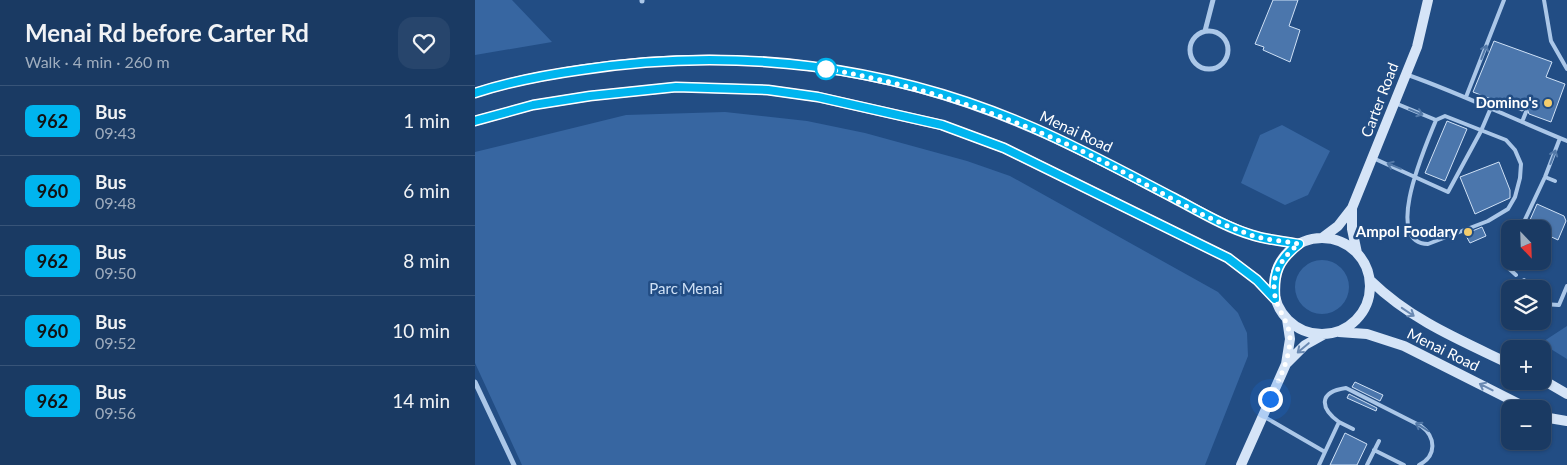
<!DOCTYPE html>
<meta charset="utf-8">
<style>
:root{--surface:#1a3a63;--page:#27456c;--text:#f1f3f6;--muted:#9fadbe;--line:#385478}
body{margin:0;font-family:Lato,sans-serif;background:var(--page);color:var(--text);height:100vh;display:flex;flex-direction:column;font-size:19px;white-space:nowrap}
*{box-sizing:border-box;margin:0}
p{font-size:16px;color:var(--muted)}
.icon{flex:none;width:28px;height:28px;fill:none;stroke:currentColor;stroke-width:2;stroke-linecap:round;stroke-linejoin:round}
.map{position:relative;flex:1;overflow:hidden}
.drawer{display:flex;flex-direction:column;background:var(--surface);width:475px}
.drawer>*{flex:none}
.badge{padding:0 10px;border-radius:8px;font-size:18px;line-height:32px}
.needle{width:32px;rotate:157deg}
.buttons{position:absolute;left:1026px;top:220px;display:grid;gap:10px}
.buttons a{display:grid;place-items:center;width:50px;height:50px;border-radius:10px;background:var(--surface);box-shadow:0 1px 4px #0004,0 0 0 1px var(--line);font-size:25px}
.you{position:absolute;width:25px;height:25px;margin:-12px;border:4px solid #fff;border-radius:50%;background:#1a73e8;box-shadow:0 0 0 8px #1a73e833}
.map>.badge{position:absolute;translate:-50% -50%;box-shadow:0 0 0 2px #fff}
.round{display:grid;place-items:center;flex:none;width:52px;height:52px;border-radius:15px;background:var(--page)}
.overview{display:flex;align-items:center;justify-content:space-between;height:85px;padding:0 25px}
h1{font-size:24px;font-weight:700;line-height:38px}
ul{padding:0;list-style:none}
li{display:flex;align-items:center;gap:15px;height:70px;padding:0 25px;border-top:1px solid var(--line)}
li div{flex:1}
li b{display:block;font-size:19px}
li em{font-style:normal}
li .badge{min-width:55px;font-weight:700;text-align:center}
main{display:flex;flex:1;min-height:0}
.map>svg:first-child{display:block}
.green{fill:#3766a1}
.building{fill:#4b76ac;stroke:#cfe1f6}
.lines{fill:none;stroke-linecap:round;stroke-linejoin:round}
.lane{stroke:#abc7e8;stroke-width:4}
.street{stroke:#abc7e8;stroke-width:5}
.secondary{stroke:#d5e4f7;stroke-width:10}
.oneway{stroke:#5278a7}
.oneway2{stroke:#6a89b2}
.line-casing{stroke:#fff;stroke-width:11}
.line{stroke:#00b5ef;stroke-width:8}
.walk{stroke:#fff;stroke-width:5;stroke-dasharray:0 9}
.stop-dot{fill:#fff;stroke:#00b5ef;stroke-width:2.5}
.poi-dot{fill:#f4cd6d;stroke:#224d84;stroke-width:2}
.labels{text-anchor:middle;stroke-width:5;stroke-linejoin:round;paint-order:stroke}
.street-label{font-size:15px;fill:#fff;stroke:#224d84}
.poi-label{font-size:15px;font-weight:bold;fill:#fff;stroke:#224d84;text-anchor:end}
.park-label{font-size:15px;fill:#cfe1f6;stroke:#224d84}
</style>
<main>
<section class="drawer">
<div class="overview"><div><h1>Menai Rd before Carter Rd</h1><p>Walk · 4 min · 260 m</p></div><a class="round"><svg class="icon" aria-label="heart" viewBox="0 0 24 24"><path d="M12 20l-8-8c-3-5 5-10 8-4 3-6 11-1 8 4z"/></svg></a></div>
<ul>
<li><span class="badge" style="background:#00b5ef;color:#111">962</span><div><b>Bus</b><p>09:43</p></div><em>1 min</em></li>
<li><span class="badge" style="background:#00b5ef;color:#111">960</span><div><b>Bus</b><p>09:48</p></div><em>6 min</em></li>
<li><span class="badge" style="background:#00b5ef;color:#111">962</span><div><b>Bus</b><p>09:50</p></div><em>8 min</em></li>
<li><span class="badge" style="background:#00b5ef;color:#111">960</span><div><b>Bus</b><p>09:52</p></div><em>10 min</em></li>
<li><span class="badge" style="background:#00b5ef;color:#111">962</span><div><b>Bus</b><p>09:56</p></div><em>14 min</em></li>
</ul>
</section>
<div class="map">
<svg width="1092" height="465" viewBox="0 0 1092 465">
<rect width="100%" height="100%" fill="#224d84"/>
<path class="green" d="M 0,0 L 37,0 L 77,42 L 0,55 Z
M 250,112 L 332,121 L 390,133 L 492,161 L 535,176 L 743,292 L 763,313 L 772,333 L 773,356 L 730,465 L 47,465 L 0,363 L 0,152 L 151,115 Z
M 807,125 L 855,151 L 833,195 L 810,205 L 766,183 L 785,135 Z
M820 287a27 27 0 1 1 54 0a27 27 0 1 1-54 0Z
M 1092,326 L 1092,359 L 1066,343 Z"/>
<path class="building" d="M 798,0 L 823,0 L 814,26 L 825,30 L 815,62 L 788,50 L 789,47 L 780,44 Z
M 1019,41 L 1077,62 L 1071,77 L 1090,84 L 1076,122 L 1054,114 L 1052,108 L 1047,111 L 998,92 Z
M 972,121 L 992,129 L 970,181 L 950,173 Z
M 1024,162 L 1035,190 L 1035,198 L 1000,214 L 985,177 Z
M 1062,204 L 1089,216 L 1091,221 L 1083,240 L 1068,233 L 1068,229 L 1051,229 Z
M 1007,227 L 1011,236 L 995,243 L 990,234 Z
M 880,382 L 908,395 L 905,401 L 877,387 Z
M 874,394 L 902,408 L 901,411 L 872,398 Z
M 870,433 L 892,444 L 882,465 L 855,465 Z"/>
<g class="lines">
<path class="lane" d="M 1069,0 L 1076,41 L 1092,69
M 933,75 C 987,94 1038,119 1092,141
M 991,97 L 1029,0
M 920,103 L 961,120
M 970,116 L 1031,140 L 1040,150 L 1046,164 L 1045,178 L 1040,197 L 1033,209 L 1013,221 L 953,244 C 906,243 953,141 961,120 Z
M 1047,122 L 1051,112
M 898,158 L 973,192 L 1006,131 L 1015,110
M 1070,177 L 1080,181
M 1046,228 L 1070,177 L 1085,138
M 1035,253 L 1030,265 L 1041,275
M 1049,280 L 1056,289
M 1068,304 L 1084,305 L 1092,286
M 788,416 L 850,452 L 864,422 L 878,429
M 864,422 C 845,408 843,392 871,388 L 946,426 C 961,437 962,456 944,465
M 899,450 L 929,465
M 844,465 L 850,452
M 892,465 L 904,441"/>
<path class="street" d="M 167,0 L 167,1
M715 50a19 19 0 1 1 38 0a19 19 0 1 1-38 0Z
M 730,31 L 738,0
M 0,382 L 39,465"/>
<path class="secondary" d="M 0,93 C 36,81 73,75 110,69 C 263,46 417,66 559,129 C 608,150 655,176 703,200 C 727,212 752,227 777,235 C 792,240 809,241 824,244
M 0,121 L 58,105 L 115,96 L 201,87 L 293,90 L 343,97 L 467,125 L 529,148 L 753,258 L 782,280 L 800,299
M 877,208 L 877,229 L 882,253
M799 286a48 48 0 1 1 96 0a48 48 0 1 1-96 0Z
M 847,238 L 863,226 L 877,208 L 942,47 L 953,0
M 896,281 C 936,320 985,340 1035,364
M 864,332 L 892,334 L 929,346 L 1054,409
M 811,364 L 830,345 L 848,335
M 1068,380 L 1092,394
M 1068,415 L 1074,418 L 1092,421
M 766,465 L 811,364 L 815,339 L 812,319"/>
</g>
<defs><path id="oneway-shaft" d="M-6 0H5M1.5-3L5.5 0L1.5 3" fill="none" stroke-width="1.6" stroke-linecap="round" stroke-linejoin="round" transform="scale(1.25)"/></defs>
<g class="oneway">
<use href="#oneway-shaft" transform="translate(1009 52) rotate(-69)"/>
<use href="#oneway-shaft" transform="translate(941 112) rotate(22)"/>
<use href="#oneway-shaft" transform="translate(1078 157) rotate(-69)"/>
<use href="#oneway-shaft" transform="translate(919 166) rotate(-158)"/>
<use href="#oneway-shaft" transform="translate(947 427) rotate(-148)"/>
</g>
<g class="oneway2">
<use href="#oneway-shaft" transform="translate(933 312) rotate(34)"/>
<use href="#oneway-shaft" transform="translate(828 348) rotate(140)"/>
<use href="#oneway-shaft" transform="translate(1011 387) rotate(-153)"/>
</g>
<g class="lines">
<g class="line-casing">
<path id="line" d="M 0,93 C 34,82 70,75 106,70 C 260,46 416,65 559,128 C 607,149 653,174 699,198 C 724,211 750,227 777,235 C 792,240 809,241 824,244 C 803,260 798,273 800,299 L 782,280 L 753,258 L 529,148 L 467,125 L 343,97 L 293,90 L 201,87 L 115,96 L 58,105 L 0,121"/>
</g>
<use href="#line" class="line"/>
<path class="walk" d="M 351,69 L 347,68 C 440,84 527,113 613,154 C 667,180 719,215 776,235 C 791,240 809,241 824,244 C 803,260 792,282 804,308 C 809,319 815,327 815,340 C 814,361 804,380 795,399"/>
</g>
<circle class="stop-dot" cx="351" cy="69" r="10"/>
<g class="poi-dot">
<circle cx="1073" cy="103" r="5"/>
<circle cx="993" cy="232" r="5"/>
</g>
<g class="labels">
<g class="street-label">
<text transform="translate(905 100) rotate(-69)" y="5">Carter Road</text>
<text transform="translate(601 132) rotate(25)" y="5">Menai Road</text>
<text transform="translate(968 350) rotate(26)" y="5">Menai Road</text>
</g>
<g class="poi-label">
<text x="1063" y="108">Domino's</text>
<text x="983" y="237">Ampol Foodary</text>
</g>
<g class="park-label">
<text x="211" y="294">Parc Menai</text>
</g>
</g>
</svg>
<div class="buttons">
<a><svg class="needle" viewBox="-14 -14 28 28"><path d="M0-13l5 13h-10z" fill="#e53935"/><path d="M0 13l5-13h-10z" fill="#9fadbe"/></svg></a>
<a><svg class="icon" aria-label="layers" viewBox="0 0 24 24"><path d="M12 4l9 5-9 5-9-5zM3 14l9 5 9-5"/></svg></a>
<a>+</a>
<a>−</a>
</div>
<div class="you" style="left:795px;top:399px"></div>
</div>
</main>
